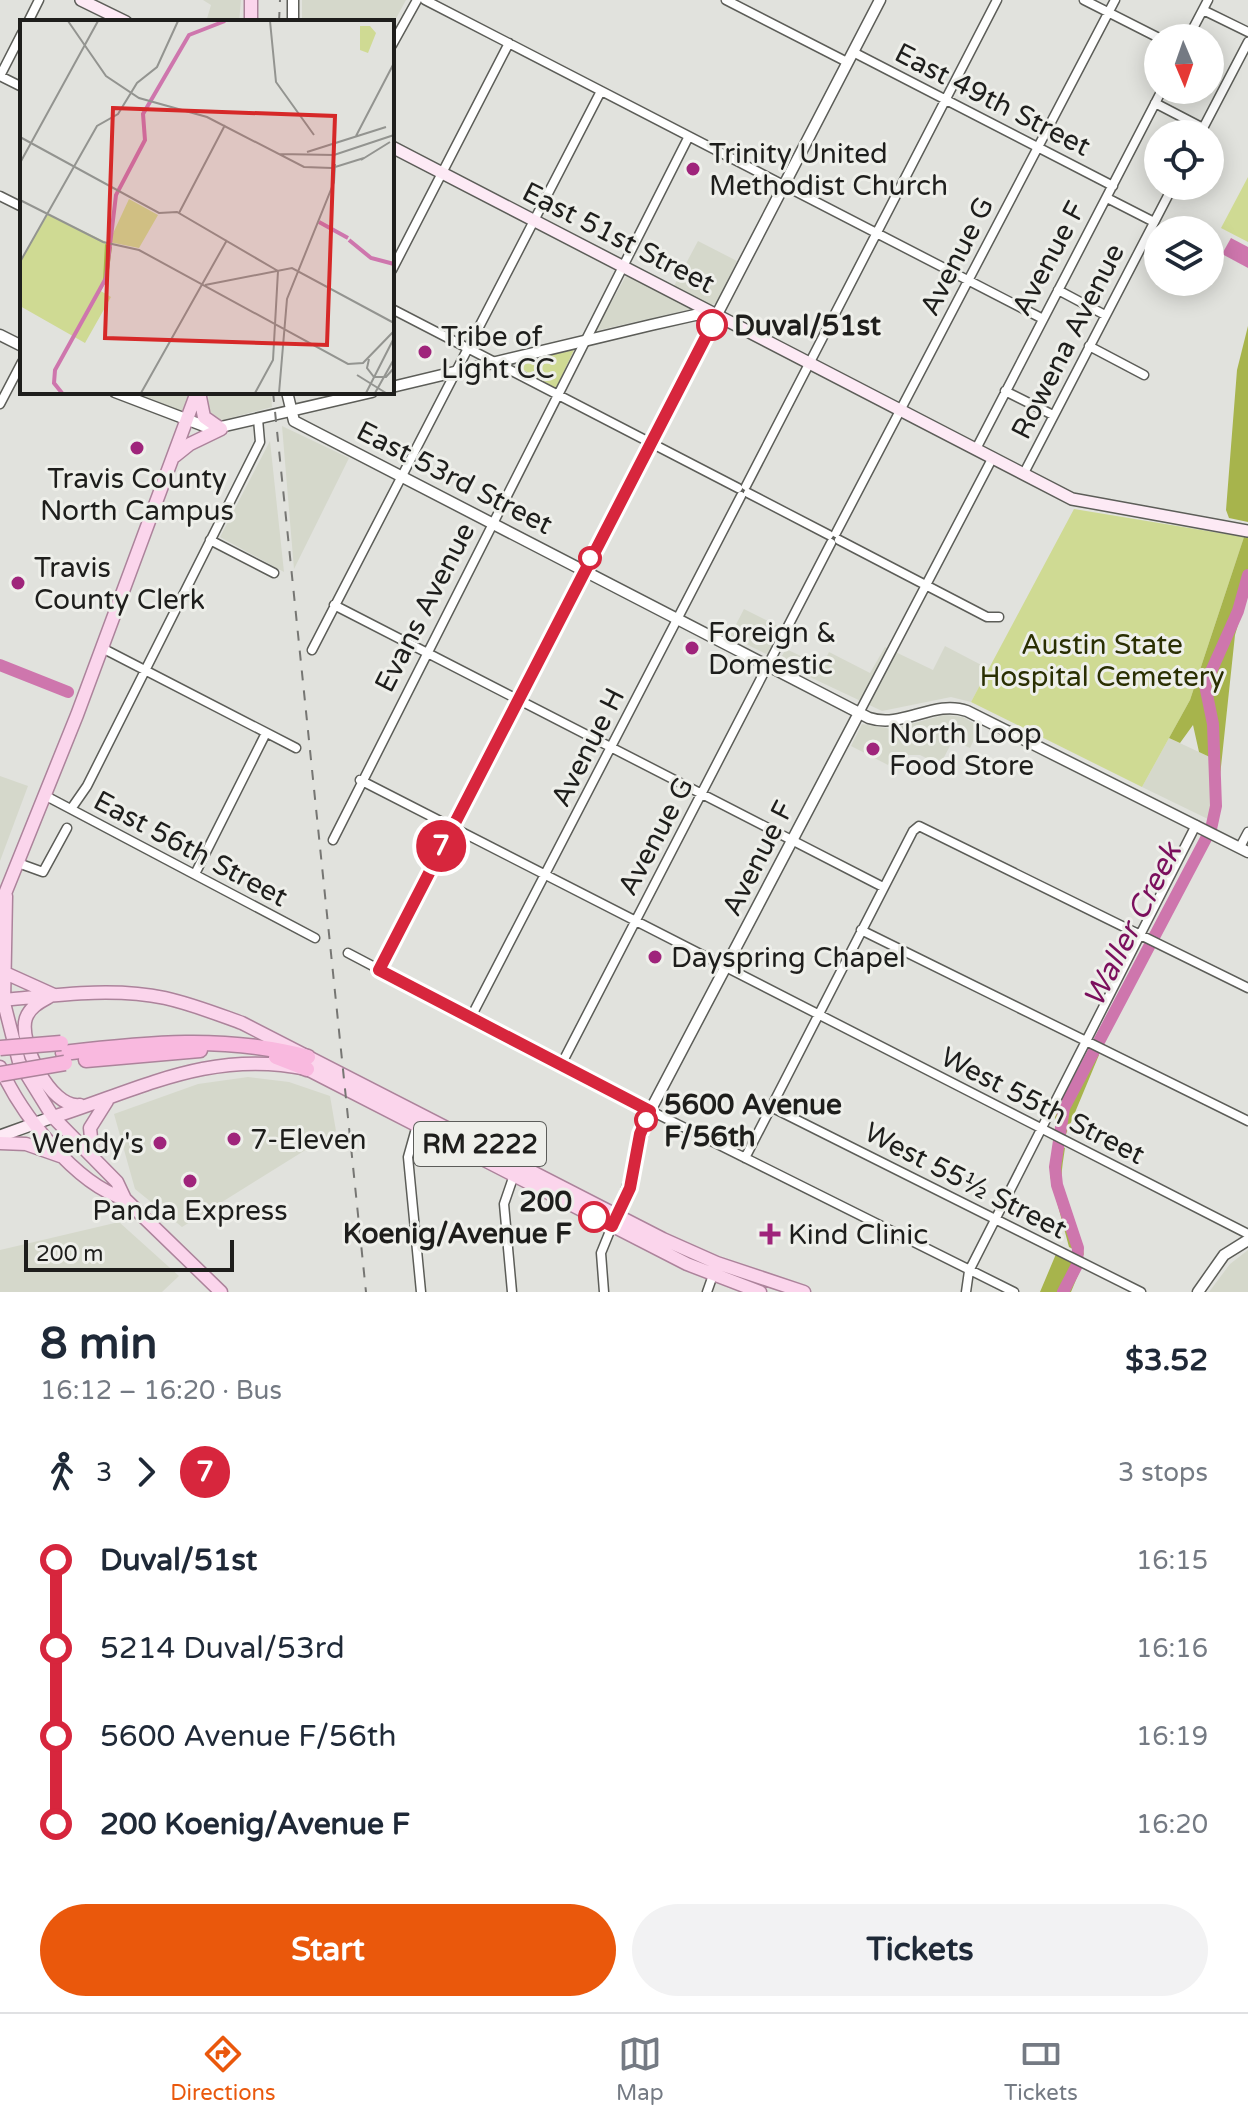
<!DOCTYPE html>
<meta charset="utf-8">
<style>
:root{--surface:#fff;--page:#f2f2f3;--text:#1f2937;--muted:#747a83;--line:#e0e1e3;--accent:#ea580c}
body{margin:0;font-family:"Varela Round",sans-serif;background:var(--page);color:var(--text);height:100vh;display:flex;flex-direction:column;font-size:30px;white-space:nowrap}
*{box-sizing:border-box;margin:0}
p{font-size:26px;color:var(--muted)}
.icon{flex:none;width:44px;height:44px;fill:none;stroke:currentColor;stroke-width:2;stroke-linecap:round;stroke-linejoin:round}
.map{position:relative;height:1292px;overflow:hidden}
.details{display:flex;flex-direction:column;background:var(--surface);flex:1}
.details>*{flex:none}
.badge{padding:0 16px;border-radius:26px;font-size:28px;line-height:52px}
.needle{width:52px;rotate:178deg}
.fabs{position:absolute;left:1144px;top:24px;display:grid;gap:16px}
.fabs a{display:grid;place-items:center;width:80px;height:80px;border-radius:50%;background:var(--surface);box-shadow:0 4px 20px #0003;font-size:40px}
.scale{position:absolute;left:24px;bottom:20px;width:210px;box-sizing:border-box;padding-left:8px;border:4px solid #1e1e1c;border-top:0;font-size:22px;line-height:28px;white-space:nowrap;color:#1e1e1c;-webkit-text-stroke:6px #eeefea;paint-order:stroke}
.map>.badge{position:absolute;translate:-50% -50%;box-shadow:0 0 0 4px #fff}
.legs{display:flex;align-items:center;gap:12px;height:88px;padding:0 40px;font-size:26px}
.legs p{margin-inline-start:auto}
.overview{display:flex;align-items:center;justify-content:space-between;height:136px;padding:0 40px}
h1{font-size:44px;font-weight:700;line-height:60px}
.button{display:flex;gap:16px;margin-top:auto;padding:16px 40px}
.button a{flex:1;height:92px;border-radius:48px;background:var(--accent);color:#fff;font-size:32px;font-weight:700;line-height:92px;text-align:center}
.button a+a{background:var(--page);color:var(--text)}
ul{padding:0 40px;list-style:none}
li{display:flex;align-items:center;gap:28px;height:88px;font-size:30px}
li i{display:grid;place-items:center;width:12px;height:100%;margin:0 10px;background:currentColor}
li i::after{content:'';width:20px;height:20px;margin:-10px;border:6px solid;border-radius:50%;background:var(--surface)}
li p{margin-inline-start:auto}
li:first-child i{background:linear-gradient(#0000 50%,currentColor 0)}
li:last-child i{background:linear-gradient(currentColor 50%,#0000 0)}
.tabs{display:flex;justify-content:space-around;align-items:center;height:112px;border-top:2px solid var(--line);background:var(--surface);font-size:22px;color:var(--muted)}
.tabs a{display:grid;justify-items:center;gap:4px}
.tabs .on{color:var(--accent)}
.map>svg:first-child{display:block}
.built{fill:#d5d8cb}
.green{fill:#cfda93}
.forest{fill:#a7b44c}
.water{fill:#ce76ad}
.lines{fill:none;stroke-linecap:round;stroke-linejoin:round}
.river{stroke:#ce76ad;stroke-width:12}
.minor-casing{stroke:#5c5d58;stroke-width:11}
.tertiary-casing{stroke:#5c5d58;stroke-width:13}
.secondary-casing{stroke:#5c5d58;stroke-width:14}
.primary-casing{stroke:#ac839b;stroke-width:15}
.motorway-casing{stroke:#ac839b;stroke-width:17}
.minor{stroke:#fff;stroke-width:8}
.tertiary{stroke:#fff;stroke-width:10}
.secondary{stroke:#fdeaf5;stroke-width:11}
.primary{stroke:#fbd5ec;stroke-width:12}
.motorway{stroke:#f9b9df;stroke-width:14}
.rail{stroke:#767673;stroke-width:2;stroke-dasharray:10 10;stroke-linecap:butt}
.motorway-bridge-casing{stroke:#ac839b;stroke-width:17;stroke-linecap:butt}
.motorway-bridge{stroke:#f9b9df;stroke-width:14}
.line-1-casing{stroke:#fff;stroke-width:18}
.line-1{stroke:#d7263d;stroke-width:12}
.poi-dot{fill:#9f247b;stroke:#eeefea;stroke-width:3}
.stop-1-dot{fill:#fff;stroke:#d7263d;stroke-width:4}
.labels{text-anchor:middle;stroke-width:6;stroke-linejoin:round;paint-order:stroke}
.shield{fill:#eeefea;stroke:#5c5d5a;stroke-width:2}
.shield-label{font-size:26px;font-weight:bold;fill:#1e1e1c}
.street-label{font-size:28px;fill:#1e1e1c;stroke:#eeefea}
.poi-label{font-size:28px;fill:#1e1e1c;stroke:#eeefea;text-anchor:start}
.stop-label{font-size:28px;font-weight:bold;fill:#1e1e1c;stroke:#eeefea;text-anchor:start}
.park-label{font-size:28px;fill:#2a2f02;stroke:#eeefea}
.water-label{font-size:30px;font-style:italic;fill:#7b0f5d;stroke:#eeefea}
.inset-river{fill:none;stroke:#ce76ad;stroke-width:4}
.inset-road{fill:none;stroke:#939490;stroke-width:2}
.view{fill:#d62828;fill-opacity:0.15;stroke:#d62828;stroke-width:4}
.inset-edge{fill:none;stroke:#1e1e1c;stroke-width:4}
</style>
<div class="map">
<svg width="1248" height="1292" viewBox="0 0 1248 1292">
<rect width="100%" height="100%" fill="#e1e2dd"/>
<path class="built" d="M 203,0 L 241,0 L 239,22 L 206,22 L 211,5 Z
M 302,0 L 406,0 L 392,26 L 392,22 L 302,22 Z
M 698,241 L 737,261 L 717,303 L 711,305 L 674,286 Z
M 626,276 L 691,306 L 692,309 L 595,331 Z
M 136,392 L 190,392 L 182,412 Z
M 209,392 L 271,392 L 272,407 L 223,420 L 211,419 L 207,413 Z
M 282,426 L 349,458 L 294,569 Z
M 270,441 L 284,572 L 220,537 Z
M 744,609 L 782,628 L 768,655 L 730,636 Z
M 945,646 L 989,669 L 971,702 L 951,697 L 882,711 L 778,662 L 786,649 L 822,666 L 829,652 L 870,673 L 885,647 L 933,670 Z
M 944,715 L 963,717 L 980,727 L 970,748 L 953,740 L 940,765 L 920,755 L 902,755 L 899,760 L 892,757 L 888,765 L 851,746 L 862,724 L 892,729 Z
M 1169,738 L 1214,759 L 1215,803 L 1210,820 L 1142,787 Z
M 0,776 L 28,786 L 0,861 Z
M 248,1077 L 289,1082 L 330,1096 L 336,1131 L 182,1227 L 135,1189 L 114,1114 L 198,1084 Z
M 119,1222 L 179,1276 L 162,1292 L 0,1292 L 0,1250 Z
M 1248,1250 L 1248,1292 L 1209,1292 L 1230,1264 Z"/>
<path class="green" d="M 1248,177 L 1248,242 L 1221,228 Z
M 574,350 L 556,388 L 516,366 L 517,363 Z
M 1074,509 L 1244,537 L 1190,700 L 1142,787 L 971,702 Z"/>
<path class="forest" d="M 1248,326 L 1248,522 L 1229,518 L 1226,510 L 1237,370 Z
M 1244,537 L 1248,538 L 1248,591 L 1235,635 L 1215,823 L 1210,820 L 1215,803 L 1214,759 L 1199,752 L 1193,725 L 1180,743 L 1169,738 L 1190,700 Z
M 1089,1050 L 1099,1055 L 1066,1134 L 1055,1128 L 1055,1117 Z
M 1054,1142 L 1065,1148 C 1063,1163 1059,1179 1064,1193 C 1070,1215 1080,1230 1084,1255 L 1069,1247 L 1050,1176 Z
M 1056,1254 L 1081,1268 L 1071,1292 L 1040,1292 Z"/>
<path class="water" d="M 1231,238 L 1248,247 L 1248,268 L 1222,254 Z"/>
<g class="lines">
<path class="river" d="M 0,665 L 68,692
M 1063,1292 L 1077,1265 L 1078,1248 L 1057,1185 L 1055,1167 L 1064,1108 L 1211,829 L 1216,806 L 1213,724 L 1205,685 L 1238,611 L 1248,575"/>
<g class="minor-casing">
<path id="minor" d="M 425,0 L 1043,319
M 726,0 L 847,62
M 1084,0 L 1159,38
M 1203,10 L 1248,32
M 28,22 L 39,0
M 22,33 L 0,76 L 22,87
M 1188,38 L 1208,0
M 392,45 L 417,0
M 853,52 L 1113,186
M 1155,103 L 1203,128
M 1200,134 L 1248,42
M 0,196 L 22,207
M 1107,198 L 1154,222
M 392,270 L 509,43
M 1058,290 L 1105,315
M 392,309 L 738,488
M 1089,346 L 1144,375
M 1005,391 L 1053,415
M 0,404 L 22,362
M 976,449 L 1162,90
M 1024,473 L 1173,186
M 746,486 L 997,0
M 748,493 L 829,535
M 836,533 L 1115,0
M 210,540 L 274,573
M 839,540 L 987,617 L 999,617
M 334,605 L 883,887
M 102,648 L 296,748
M 312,650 L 601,91
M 859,713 L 993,457
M 360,780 L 1248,1234
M 46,796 L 315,938
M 71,809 L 87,786 L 260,442 L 258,419
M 333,840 L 688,138
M 1240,847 L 1248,832
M 18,863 L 43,872 L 67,828
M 195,874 L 266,733
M 861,930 L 1248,1121
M 348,953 L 605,1088 L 1014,1292
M 379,970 L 584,571
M 471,1017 L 741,496
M 561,1065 L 831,543
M 771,1107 L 1141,1292
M 417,1125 L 408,1157 L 421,1292
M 745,1158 L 913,831 L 919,826 L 1248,988
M 512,1292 L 504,1204 L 514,1175
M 604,1292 L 601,1253 L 612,1226
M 707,1292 L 713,1275
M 966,1292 L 969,1271 L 1196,825"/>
</g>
<g class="tertiary-casing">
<path id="tertiary" d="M 293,22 L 293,0
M 0,335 L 22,346
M 392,387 L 651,325 L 695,315 L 717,315
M 115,392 L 212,429 L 372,392
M 287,392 L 294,421 L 869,718 C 903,729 934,699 967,711 L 1248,852
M 584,571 L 880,0
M 614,1221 C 632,1185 636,1148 650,1111 L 859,713
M 1198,1292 L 1224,1255 L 1248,1240"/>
</g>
<g class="secondary-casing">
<path id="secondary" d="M 81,0 L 126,22
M 392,147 L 1072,499 L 1248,531
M 0,1136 L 53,1117"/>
</g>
<g class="primary-casing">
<path id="primary" d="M 251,22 L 251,0
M 175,456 L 190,444 L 221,429 L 204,417 L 199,392
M 6,896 L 4,1003 L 19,1062 L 53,1117 L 117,1182 L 125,1199 L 221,1292
M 0,906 L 77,715 L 197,392
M 3,972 L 54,995
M 49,997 C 40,1002 30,1007 26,1018 C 18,1041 50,1109 80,1105
M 4,1000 C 56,995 113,987 165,998 C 192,1004 217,1014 242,1023 L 663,1239 L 717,1263 L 804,1292
M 0,1067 C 21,1114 75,1184 125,1199
M 53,1117 C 141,1089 211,1049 307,1069 L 687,1264 L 760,1292
M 0,1143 L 26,1144 L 63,1157
M 93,1157 L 90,1128 L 107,1101"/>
</g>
<g class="motorway-casing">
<path id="motorway" d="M 63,1053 C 147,1043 225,1035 308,1057
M 276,1057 L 307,1069
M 86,1060 L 200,1050"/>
</g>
<use href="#minor" class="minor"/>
<use href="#tertiary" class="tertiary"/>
<use href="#secondary" class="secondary"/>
<use href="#primary" class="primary"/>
<use href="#motorway" class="motorway"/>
<path class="rail" d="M 279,22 L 280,0
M 273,392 L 366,1292"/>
<g class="motorway-bridge-casing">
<path id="motorway-bridge" d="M 0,1048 L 61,1043
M 0,1074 L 65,1063"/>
</g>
<use href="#motorway-bridge" class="motorway-bridge"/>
</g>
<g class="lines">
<g class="line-1-casing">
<path id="line-1" d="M 594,1217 L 612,1226 L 630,1188 L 640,1134 L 650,1111 L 379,970 L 712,325"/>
</g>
<use href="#line-1" class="line-1"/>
</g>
<g class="poi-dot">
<circle cx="693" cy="169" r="8"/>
<circle cx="425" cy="352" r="8"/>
<circle cx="137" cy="448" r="8"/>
<circle cx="18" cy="583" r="8"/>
<circle cx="692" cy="648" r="8"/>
<circle cx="873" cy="749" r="8"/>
<circle cx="655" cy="957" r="8"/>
<circle cx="234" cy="1139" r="8"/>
<circle cx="160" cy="1143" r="8"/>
<circle cx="190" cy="1181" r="8"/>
<path d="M766 1222h8v8h8v8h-8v8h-8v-8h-8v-8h8z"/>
</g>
<g class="stop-1-dot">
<circle cx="712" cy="325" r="14"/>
<circle cx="590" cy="558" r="10"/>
<circle cx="646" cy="1120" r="10"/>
<circle cx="594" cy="1217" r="14"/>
</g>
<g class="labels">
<rect class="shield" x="414" y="1122" width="132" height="44" rx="6"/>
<g class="shield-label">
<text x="480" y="1153">RM 2222</text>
</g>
<g class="street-label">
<text transform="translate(993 99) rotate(27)" y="10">East 49th Street</text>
<text transform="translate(619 237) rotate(27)" y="10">East 51st Street</text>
<text transform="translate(956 256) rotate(-63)" y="10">Avenue G</text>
<text transform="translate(1048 258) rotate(-62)" y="10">Avenue F</text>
<text transform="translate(1067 341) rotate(-63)" y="10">Rowena Avenue</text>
<text transform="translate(455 477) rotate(27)" y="10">East 53rd Street</text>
<text transform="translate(424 607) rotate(-63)" y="10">Evans Avenue</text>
<text transform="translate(587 747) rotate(-63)" y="10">Avenue H</text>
<text transform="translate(655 836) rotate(-62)" y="10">Avenue G</text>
<text transform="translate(191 848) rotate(28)" y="10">East 56th Street</text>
<text transform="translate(757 858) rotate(-63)" y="10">Avenue F</text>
<text transform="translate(1043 1105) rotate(27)" y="10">West 55th Street</text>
<text transform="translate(966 1180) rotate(27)" y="10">West 55½ Street</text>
</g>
<g class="poi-label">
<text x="709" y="163">Trinity United<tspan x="709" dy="32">Methodist Church</tspan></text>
<text x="441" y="346">Tribe of<tspan x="441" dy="32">Light CC</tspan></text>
<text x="137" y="488" text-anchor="middle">Travis County<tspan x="137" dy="32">North Campus</tspan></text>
<text x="34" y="577">Travis<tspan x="34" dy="32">County Clerk</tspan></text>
<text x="708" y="642">Foreign &amp;<tspan x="708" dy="32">Domestic</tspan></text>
<text x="889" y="743">North Loop<tspan x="889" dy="32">Food Store</tspan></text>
<text x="671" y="967">Dayspring Chapel</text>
<text x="250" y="1149">7-Eleven</text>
<text x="144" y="1153" text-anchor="end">Wendy's</text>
<text x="190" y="1220" text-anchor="middle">Panda Express</text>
<text x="788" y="1244">Kind Clinic</text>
</g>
<g class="stop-label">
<text x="734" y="335">Duval/51st</text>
<text x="664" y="1114">5600 Avenue<tspan x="664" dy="32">F/56th</tspan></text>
<text x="572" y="1211" text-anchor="end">200<tspan x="572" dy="32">Koenig/Avenue F</tspan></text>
</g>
<g class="park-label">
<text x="1102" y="654">Austin State<tspan x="1102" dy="32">Hospital Cemetery</tspan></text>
</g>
<g class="water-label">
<text transform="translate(1132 925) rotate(-63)" y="10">Waller Creek</text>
</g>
</g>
<g transform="translate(20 20)">
<rect width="374" height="374" fill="#e1e2dd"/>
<path d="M 340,6 L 350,6 L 356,13 L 348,33 L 340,30 ZM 109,179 L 138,195 L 119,228 L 89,222 ZM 28,194 L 88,223 L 87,256 L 79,270 L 91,277 L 65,323 L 0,286 L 0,242 Z" fill="#cfda93"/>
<path d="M 85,224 L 92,227 L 88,258 L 45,334 L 83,261 Z" fill="#a7b44c"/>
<path class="inset-river" d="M 299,202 L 328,218M 329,220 L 351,238 L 374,244M 42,373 L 34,363 L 35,350 L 86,258 L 96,175 L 125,120 L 123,94 L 169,15 L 205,1"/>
<path class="inset-road" d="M 48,1 L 86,56 L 119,78 L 187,97 L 284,147 L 312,148 L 344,138M 250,1 L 256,62 L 294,115M 336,116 L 374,43M 0,117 L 139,193 L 157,192 L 258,251M 287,132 L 366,107M 259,134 L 314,135 L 374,115M 341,140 L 370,122M 0,143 L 78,1M 0,180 L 83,222 L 119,230 L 328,344 L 343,343 L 373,312M 159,193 L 205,105M 0,242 L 77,106 L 98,94 L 117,63 L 137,47 L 158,1M 185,265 L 272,248 L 374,303M 349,339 L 347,348 L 354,357 L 366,357 L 374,348M 337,355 L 366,373M 121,373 L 207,220M 235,373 L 253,340 L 258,251M 259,373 L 267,279 L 314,162 L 315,144M 346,373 L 374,318M 355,373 L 374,339"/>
<path class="view" d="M 93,88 L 315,96 L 307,325 L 85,318 Z"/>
<rect width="374" height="374" class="inset-edge"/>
</g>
</svg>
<div class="fabs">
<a><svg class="needle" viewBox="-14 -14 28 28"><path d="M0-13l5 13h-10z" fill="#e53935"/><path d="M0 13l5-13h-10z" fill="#747a83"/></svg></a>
<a><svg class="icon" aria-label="locate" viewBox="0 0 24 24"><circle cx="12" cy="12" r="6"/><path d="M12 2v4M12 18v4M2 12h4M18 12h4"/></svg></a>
<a><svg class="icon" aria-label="layers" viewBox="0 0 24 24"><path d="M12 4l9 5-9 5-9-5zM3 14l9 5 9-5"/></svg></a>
</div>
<div class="scale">200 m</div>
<b class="badge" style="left:441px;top:846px;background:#d7263d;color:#fff">7</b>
</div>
<section class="details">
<div class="overview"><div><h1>8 min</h1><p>16:12 – 16:20 · Bus</p></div><b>$3.52</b></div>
<div class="legs"><svg class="icon" aria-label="walk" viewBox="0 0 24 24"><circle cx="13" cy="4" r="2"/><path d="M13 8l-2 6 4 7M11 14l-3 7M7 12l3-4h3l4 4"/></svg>3<svg class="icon" aria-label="forward" viewBox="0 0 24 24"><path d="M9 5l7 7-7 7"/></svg><b class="badge" style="background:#d7263d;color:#fff">7</b><p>3 stops</p></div>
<ul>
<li><i style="color:#d7263d"></i><b>Duval/51st</b><p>16:15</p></li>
<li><i style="color:#d7263d"></i><span>5214 Duval/53rd</span><p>16:16</p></li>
<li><i style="color:#d7263d"></i><span>5600 Avenue F/56th</span><p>16:19</p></li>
<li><i style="color:#d7263d"></i><b>200 Koenig/Avenue F</b><p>16:20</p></li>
</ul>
<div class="button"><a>Start</a><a>Tickets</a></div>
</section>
<nav class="tabs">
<a class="on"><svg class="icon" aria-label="directions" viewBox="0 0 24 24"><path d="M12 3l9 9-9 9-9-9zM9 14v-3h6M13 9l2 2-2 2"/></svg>Directions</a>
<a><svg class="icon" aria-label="map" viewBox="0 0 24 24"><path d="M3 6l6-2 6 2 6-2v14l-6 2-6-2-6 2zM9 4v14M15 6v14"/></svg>Map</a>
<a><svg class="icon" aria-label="tickets" viewBox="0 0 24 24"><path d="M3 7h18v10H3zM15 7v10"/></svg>Tickets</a>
</nav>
